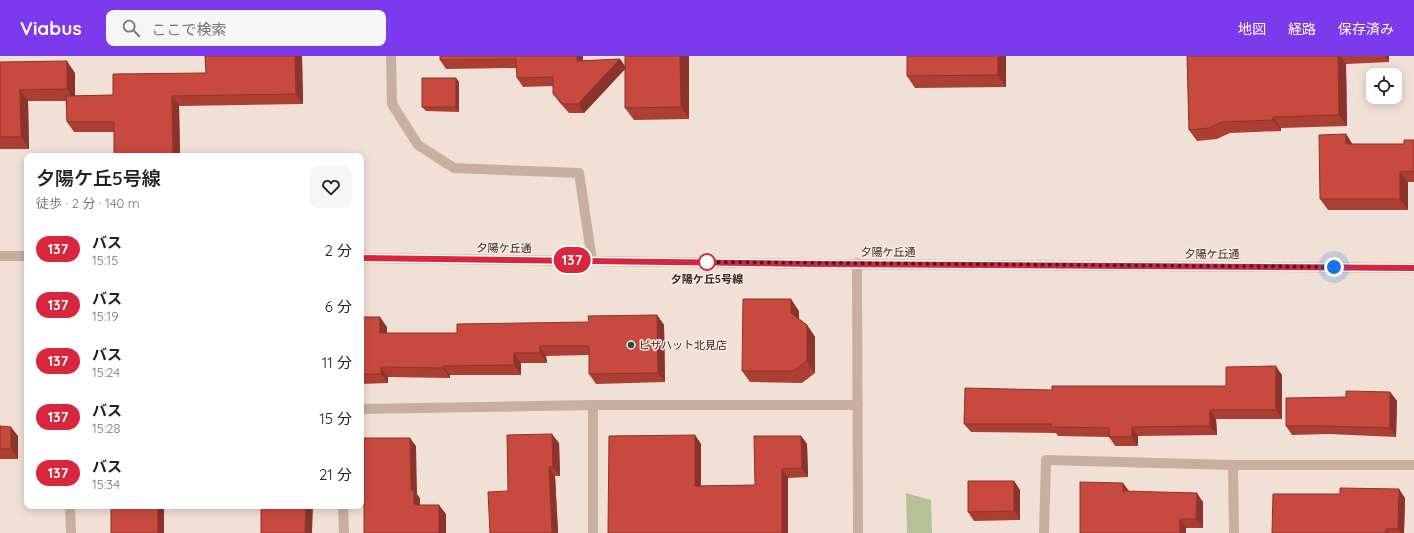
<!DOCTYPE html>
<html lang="ja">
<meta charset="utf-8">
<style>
:root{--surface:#fff;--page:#f6f6f6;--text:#202124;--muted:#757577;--accent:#7c3aed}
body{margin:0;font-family:Quicksand,"Noto Sans JP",sans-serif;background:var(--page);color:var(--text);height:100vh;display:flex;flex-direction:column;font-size:15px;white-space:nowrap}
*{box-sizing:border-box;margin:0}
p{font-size:13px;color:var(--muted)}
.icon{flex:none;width:22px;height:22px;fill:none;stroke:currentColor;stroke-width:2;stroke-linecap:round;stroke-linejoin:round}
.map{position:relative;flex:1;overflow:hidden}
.panel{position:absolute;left:24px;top:97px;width:340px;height:356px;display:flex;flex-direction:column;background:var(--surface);border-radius:8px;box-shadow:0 2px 10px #0003}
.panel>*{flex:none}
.badge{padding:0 8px;border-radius:13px;font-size:14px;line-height:26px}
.fabs{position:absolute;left:1366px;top:12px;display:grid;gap:8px}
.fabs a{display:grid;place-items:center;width:36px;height:36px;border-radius:8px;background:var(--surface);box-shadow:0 2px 10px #0003;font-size:20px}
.you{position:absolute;width:20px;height:20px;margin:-10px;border:3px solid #fff;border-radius:50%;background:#1a73e8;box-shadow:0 0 0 6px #1a73e833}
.map>.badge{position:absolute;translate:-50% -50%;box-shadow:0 0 0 2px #fff}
.round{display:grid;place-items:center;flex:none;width:42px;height:42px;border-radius:8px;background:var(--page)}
.overview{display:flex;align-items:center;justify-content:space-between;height:68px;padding:0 12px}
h1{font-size:19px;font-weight:600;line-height:30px}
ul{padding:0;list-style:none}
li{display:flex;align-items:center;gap:12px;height:56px;padding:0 12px}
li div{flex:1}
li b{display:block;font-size:15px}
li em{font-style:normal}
li .badge{min-width:44px;font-weight:700;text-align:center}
header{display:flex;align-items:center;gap:24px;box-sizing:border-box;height:56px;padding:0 20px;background:var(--accent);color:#fff}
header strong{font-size:19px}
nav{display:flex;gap:22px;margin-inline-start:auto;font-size:14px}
.search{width:280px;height:36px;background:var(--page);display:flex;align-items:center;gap:10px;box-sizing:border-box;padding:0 14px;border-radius:8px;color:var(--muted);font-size:15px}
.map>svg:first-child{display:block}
.green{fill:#b8c096}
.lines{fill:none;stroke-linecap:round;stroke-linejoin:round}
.minor{stroke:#c9aea2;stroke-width:10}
.tertiary{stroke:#c9aea2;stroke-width:10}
.wall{fill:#ac3f34}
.shaded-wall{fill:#8c332b}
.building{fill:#c8493d;stroke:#8c332b}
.line-casing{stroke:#fff;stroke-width:9}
.line{stroke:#d7263d;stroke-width:6}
.walk{stroke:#332725;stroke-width:4;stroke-dasharray:0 7.2}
.stop-dot{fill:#fff;stroke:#d7263d;stroke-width:2}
.poi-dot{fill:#1a5550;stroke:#f9ebe2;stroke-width:1.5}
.labels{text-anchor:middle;stroke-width:3;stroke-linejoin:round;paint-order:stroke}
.street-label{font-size:11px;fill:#332725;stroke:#f9ebe2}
.stop-label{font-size:11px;font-weight:bold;fill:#332725;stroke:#f9ebe2}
.poi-label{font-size:11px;fill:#332725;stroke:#f9ebe2;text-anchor:start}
</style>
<header>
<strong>Viabus</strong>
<div class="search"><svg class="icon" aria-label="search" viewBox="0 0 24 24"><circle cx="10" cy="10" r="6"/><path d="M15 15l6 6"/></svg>ここで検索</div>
<nav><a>地図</a><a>経路</a><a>保存済み</a></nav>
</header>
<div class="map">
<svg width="1414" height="477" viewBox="0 0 1414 477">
<rect width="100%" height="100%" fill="#f1e0d6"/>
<path class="green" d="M 906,437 L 931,444 L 932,477 L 907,477 Z"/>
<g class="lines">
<path class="minor" d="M 391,0 L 392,48 L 418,89 L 454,112 L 579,117 L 592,204
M 857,207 L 858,477
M 593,349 L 593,477
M 361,353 L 593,349 L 858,349
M 1233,409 L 1234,477
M 343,450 L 344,477
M 1044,477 L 1046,404 L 1233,409 L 1414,409"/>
<path class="tertiary" d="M 0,200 L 27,200
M 361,202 L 812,208 L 1414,212
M 70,450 L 71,477"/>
</g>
<path class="wall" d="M 205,0 L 302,0 L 303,48 L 179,50 L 180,100 L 114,100 L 114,76 L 74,76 L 67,66 L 66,45 L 28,45 L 29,93 L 0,93 L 0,6 L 75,17 L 75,40 L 113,39 L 206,17 Z
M 440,0 L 583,5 L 620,3 L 625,10 L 625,0 L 689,0 L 689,63 L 634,64 L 625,52 L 625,13 L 584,57 L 569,57 L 560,47 L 553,38 L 553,30 L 523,31 L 517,22 L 517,12 L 446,13 L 440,4 Z
M 907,0 L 1006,0 L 1006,31 L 915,32 L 907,20 Z
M 1187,0 L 1389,0 L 1389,6 L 1346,8 L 1347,70 L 1281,72 L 1281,75 L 1230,77 L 1217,83 L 1197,85 L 1189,74 Z
M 456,22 L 459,26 L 459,56 L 426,55 L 422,51 Z
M 1346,78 L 1352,88 L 1404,88 L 1414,84 L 1414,126 L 1408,126 L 1408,154 L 1328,154 L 1320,143 Z
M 799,255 L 799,263 L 807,269 L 815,281 L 815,317 L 802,327 L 750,326 L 742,315 Z
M 657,259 L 664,269 L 665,326 L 596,328 L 589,318 L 589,299 L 546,300 L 547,307 L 521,307 L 521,319 L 450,319 L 450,322 L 388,321 L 388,327 L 361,328 L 361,261 L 387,271 L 387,277 L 457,277 L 589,266 Z
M 1282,319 L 1282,363 L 1216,363 L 1217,379 L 1138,380 L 1138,390 L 1115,390 L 1109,381 L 1058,380 L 1056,377 L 971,376 L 964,368 L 1052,334 L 1226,330 Z
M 1390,336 L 1397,345 L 1396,381 L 1329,378 L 1292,379 L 1286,370 L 1346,341 Z
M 0,370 L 18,380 L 18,403 L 0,403 Z
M 695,379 L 701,388 L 701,430 L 755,429 L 801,380 L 807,388 L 808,421 L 788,422 L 608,477 Z
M 559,387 L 560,420 L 555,420 L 558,477 L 490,477 L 508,435 Z
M 1014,425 L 1020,434 L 1020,464 L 974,465 L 968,456 Z
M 1129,436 L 1203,446 L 1203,472 L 1186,472 L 1186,477 L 1080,477 Z
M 1405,442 L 1404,477 L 1272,477 Z"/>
<path class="shaded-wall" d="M 295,0 L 302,0 L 303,48 L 296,38 Z
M 577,0 L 583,0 L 583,14 L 577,5 Z
M 680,0 L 689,0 L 689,63 L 681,51 Z
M 998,0 L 1006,0 L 1006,31 L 998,19 Z
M 1338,0 L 1340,0 L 1346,8 L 1347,70 L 1339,59 Z
M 1385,0 L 1389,0 L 1389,6 Z
M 620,3 L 626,12 L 584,57 L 578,48 Z
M 67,5 L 75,17 L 75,45 L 67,33 Z
M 456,22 L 459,26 L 459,56 L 456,51 Z
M 20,34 L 28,45 L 29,93 L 21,81 Z
M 172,40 L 179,50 L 180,100 L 173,100 Z
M 1273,61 L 1281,72 L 1281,75 L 1273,64 Z
M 1346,78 L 1353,89 L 1346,88 Z
M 1400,116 L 1408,126 L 1408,154 L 1400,143 Z
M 791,243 L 799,255 L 799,269 L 791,257 Z
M 657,259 L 664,269 L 665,326 L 658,317 Z
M 380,261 L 387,271 L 387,287 L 380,277 Z
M 807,269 L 815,281 L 815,317 L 807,305 Z
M 540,290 L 546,300 L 547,307 L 540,297 Z
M 514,297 L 521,307 L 521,319 L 514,309 Z
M 443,310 L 450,319 L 450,322 L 443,312 Z
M 1276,310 L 1282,319 L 1282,363 L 1276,354 Z
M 381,311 L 388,321 L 388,327 L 381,318 Z
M 1390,336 L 1397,345 L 1396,381 L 1390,372 Z
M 1210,354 L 1216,363 L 1217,379 L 1210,370 Z
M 11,371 L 18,380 L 18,403 L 11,393 Z
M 1132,371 L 1138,380 L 1138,390 L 1132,381 Z
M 552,378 L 559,387 L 560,420 L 553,411 Z
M 695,379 L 701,388 L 701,439 L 695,430 Z
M 801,380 L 807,388 L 808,421 L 802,412 Z
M 410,382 L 416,390 L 417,438 L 420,442 L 420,458 L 414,449 L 411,434 Z
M 549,411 L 555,420 L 558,477 L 552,477 Z
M 782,413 L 788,422 L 788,477 L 782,477 Z
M 1014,425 L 1020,434 L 1020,464 L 1014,455 Z
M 1123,427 L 1129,435 L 1123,435 Z
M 1399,433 L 1405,442 L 1404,477 L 1401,477 L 1398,473 Z
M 1197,437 L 1203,446 L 1203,472 L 1196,463 Z
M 439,449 L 446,458 L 446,477 L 439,477 Z
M 158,450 L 164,450 L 164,477 L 158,477 Z
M 306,450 L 313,450 L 312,477 L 305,477 Z
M 1180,463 L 1186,472 L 1186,477 L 1180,477 Z
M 1386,473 L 1389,477 L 1386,477 Z"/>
<path class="building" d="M 205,0 L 295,0 L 296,38 L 172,40 L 173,100 L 114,100 L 114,66 L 67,66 L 66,40 L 113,39 L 113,18 L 206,17 Z
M 440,0 L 577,0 L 577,5 L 620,3 L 578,48 L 563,48 L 553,38 L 553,21 L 517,22 L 516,3 L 440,4 Z
M 625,0 L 680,0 L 681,51 L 625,52 Z
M 907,0 L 998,0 L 998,19 L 907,20 Z
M 1187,0 L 1338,0 L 1339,59 L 1273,61 L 1273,64 L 1222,66 L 1209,72 L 1189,74 Z
M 67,5 L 67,33 L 20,34 L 21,81 L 0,81 L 0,6 Z
M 422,22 L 456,22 L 456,51 L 422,51 Z
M 1346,78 L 1346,88 L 1404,88 L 1404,84 L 1414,84 L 1414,115 L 1400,116 L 1400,143 L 1320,143 L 1319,79 Z
M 743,243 L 791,243 L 791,257 L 807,269 L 807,305 L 793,315 L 742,315 Z
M 657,259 L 658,317 L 589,318 L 589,290 L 540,290 L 540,297 L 514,297 L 514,309 L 443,310 L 443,312 L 381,311 L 381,318 L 361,318 L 361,261 L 380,261 L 380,277 L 457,277 L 457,268 L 589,266 L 588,260 Z
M 1276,310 L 1276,354 L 1210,354 L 1210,370 L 1132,371 L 1132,381 L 1109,381 L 1109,372 L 1051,371 L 1051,368 L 964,368 L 965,332 L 1052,334 L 1052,330 L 1226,330 L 1226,311 Z
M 1346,335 L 1390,336 L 1390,372 L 1323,370 L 1286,370 L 1286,342 L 1346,341 Z
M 0,370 L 11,371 L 11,393 L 0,393 Z
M 552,378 L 553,411 L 549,411 L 552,477 L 490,477 L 488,436 L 508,435 L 507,379 Z
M 695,379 L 695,430 L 755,429 L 754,380 L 801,380 L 802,412 L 782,413 L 782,477 L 608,477 L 609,380 Z
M 364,382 L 410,382 L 411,434 L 414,434 L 414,449 L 439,449 L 439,477 L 364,477 Z
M 968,425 L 1014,425 L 1014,455 L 968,456 Z
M 1080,426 L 1123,427 L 1123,435 L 1197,437 L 1196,463 L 1180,463 L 1180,477 L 1080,477 Z
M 1340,432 L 1399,433 L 1398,473 L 1386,473 L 1386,477 L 1272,477 L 1273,438 L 1340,438 Z
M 111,450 L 158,450 L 158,477 L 111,477 Z
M 261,450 L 306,450 L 305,477 L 261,477 Z"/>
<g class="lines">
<g class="line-casing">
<path id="line" d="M 361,202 L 812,208 L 1414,212"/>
</g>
<use href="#line" class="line"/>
<path class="walk" d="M 707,206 L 702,206 L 1334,211"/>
</g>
<circle class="stop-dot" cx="707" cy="206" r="8"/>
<circle class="poi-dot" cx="631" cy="289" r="4"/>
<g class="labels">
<g class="street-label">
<text transform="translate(504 192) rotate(1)" y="4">夕陽ケ丘通</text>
<text x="888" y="200">夕陽ケ丘通</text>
<text x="1212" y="202">夕陽ケ丘通</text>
</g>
<g class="stop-label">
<text x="707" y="227">夕陽ケ丘5号線</text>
</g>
<g class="poi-label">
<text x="639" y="293">ピザハット北見店</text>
</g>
</g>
</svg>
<div class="fabs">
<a><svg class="icon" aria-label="locate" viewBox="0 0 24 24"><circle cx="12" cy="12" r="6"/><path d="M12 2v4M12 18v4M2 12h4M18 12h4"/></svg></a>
</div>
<div class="you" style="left:1334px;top:211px"></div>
<b class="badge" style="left:572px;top:204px;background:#d7263d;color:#fff">137</b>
<section class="panel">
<div class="overview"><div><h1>夕陽ケ丘5号線</h1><p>徒歩 · 2 分 · 140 m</p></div><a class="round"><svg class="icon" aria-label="heart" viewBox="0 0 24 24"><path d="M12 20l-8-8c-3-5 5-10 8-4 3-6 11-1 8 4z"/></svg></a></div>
<ul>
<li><span class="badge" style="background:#d7263d;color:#fff">137</span><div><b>バス</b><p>15:15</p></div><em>2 分</em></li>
<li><span class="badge" style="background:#d7263d;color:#fff">137</span><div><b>バス</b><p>15:19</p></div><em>6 分</em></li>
<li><span class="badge" style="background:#d7263d;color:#fff">137</span><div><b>バス</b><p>15:24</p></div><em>11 分</em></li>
<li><span class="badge" style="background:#d7263d;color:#fff">137</span><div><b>バス</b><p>15:28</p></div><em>15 分</em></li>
<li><span class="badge" style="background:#d7263d;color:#fff">137</span><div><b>バス</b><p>15:34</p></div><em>21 分</em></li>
</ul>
</section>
</div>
